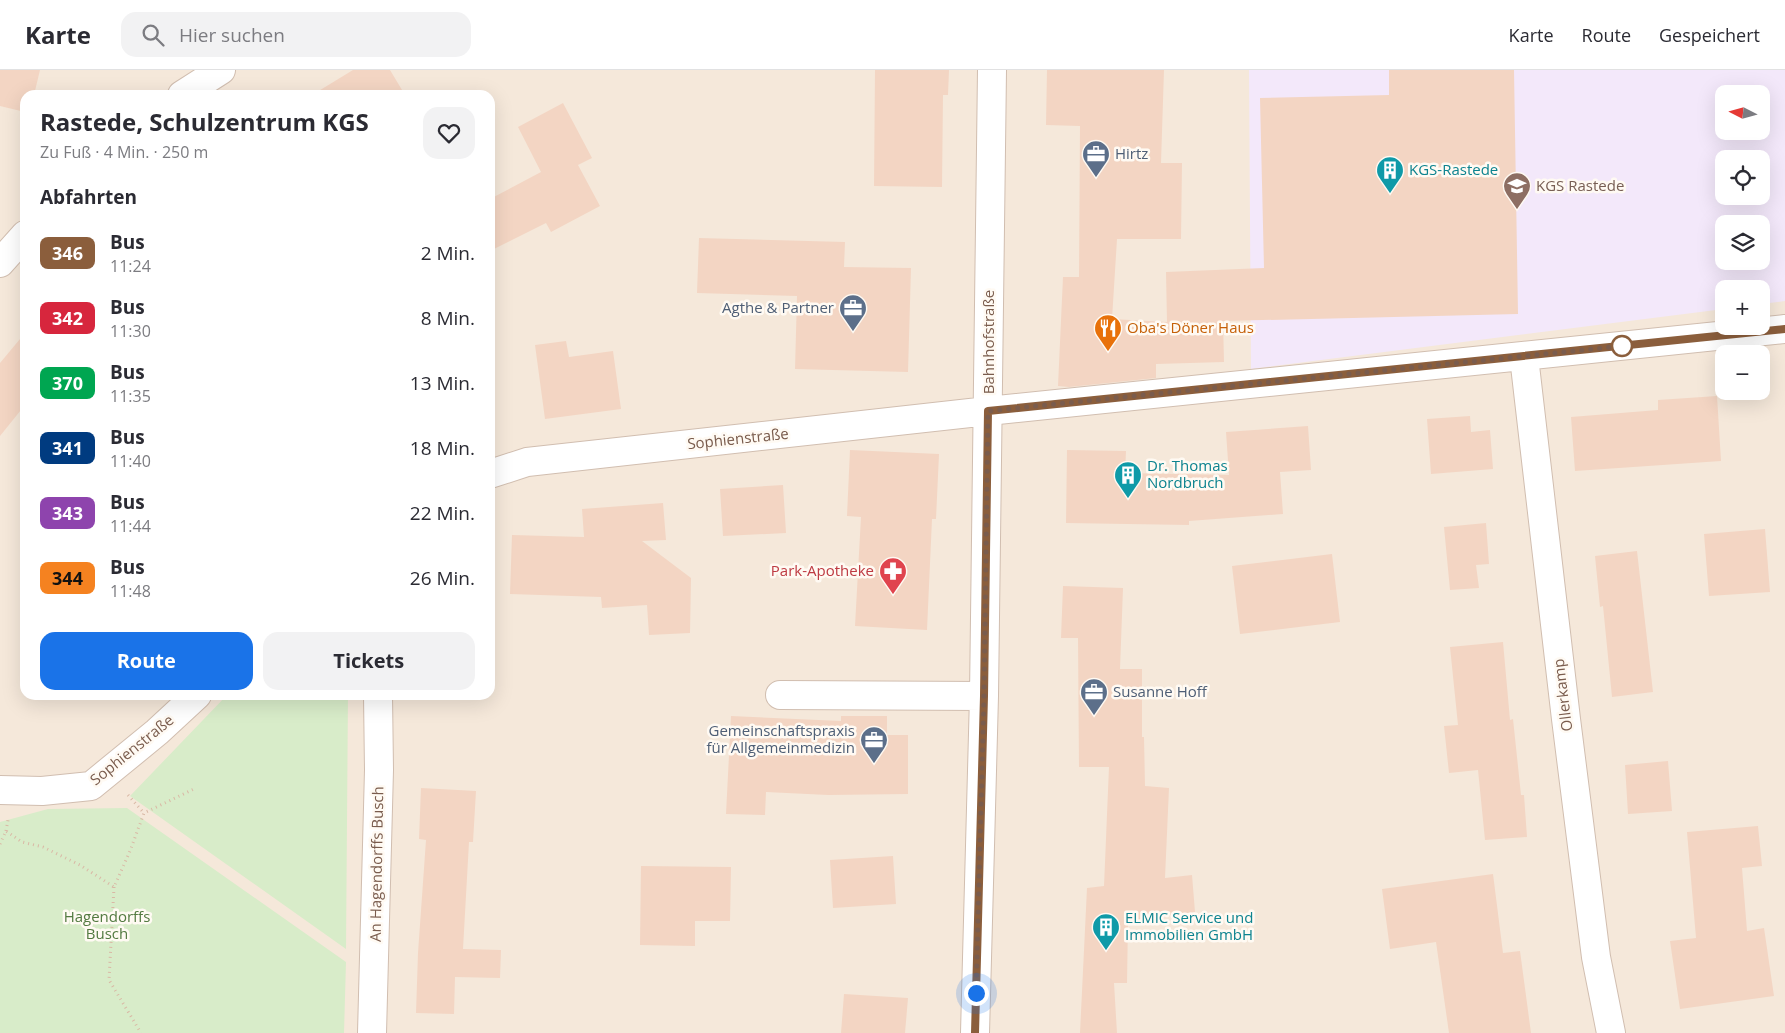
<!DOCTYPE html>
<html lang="de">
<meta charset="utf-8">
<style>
:root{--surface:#fff;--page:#f2f2f3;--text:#2b2b33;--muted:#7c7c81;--line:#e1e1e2;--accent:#1a73e8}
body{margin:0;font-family:"Open Sans",sans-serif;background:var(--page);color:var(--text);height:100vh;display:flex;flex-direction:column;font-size:19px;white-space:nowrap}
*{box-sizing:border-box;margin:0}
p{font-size:16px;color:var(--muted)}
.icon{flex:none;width:28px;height:28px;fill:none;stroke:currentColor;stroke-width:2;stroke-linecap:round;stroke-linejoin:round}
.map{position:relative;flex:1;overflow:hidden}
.sheet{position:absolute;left:20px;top:20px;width:475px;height:610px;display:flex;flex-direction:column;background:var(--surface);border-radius:15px;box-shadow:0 5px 20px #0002}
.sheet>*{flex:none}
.badge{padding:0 10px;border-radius:8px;font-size:18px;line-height:32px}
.needle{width:32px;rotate:276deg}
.tools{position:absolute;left:1715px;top:15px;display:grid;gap:10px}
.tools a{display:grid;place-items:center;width:55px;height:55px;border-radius:10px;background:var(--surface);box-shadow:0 5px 20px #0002;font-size:25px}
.you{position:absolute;width:25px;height:25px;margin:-12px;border:4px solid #fff;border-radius:50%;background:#1a73e8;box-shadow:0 0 0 8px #1a73e833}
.map>.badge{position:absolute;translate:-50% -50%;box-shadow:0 0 0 2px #fff}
h2{padding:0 20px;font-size:19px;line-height:45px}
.round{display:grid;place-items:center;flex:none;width:52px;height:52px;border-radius:15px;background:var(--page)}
.overview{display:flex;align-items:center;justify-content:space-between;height:85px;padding:0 20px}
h1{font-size:24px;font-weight:700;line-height:38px}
.action{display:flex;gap:10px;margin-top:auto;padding:10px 20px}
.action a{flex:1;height:58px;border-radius:15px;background:var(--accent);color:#fff;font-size:20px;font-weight:700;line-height:58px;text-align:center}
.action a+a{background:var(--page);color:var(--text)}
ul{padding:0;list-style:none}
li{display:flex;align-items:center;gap:15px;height:65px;padding:0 20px}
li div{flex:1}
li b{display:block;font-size:19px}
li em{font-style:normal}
li .badge{min-width:55px;font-weight:700;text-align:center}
header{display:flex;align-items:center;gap:30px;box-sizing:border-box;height:70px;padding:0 25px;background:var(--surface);border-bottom:1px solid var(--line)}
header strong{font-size:24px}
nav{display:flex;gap:28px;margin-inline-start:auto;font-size:18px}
.search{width:350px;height:45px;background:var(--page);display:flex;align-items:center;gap:12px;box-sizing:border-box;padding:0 18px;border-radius:15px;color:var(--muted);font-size:19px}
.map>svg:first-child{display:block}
.residential{fill:#f5e8da;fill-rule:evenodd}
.education{fill:#f3e8fa;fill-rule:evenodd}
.green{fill:#d8ecc9}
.building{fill:#f3d5c3}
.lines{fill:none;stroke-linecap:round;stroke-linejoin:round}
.minor-casing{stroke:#d1beb0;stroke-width:30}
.path{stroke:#d9b8a5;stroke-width:3;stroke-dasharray:1 4;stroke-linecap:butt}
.minor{stroke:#fff;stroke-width:28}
.line-casing{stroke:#fff;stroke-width:11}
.line{stroke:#8b5e3c;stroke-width:8}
.walk{stroke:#7a5c4d;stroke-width:5;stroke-dasharray:0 9}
.stop-dot{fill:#fff;stroke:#8b5e3c;stroke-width:2.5}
.labels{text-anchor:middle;stroke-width:5;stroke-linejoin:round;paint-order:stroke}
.service-label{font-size:15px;fill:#4e5e75;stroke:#fffaf3;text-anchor:start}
.culture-label{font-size:15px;fill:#0d838f;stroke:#fffaf3;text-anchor:start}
.education-label{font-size:15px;fill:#785e54;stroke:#fffaf3;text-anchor:start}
.food-label{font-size:15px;fill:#c56008;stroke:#fffaf3;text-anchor:start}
.street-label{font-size:15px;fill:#7a5c4d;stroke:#fffaf3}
.health-label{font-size:15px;fill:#be3a42;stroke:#fffaf3;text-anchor:end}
.park-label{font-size:15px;fill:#537a41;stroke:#fffaf3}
</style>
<header>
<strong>Karte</strong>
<div class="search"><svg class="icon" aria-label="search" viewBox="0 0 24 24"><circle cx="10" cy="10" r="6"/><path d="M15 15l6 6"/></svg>Hier suchen</div>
<nav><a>Karte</a><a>Route</a><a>Gespeichert</a></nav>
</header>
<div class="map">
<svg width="1785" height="963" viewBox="0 0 1785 963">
<rect width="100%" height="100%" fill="#fdf6ec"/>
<path class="residential" d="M 0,0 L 1785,0 L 1785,963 L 0,963 ZM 1724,24 L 1761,24 L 1761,61 L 1724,61 ZM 25,25 L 490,25 L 490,625 L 25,625 ZM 1724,89 L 1761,89 L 1761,126 L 1724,126 ZM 1724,154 L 1761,154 L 1761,191 L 1724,191 ZM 1724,219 L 1761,219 L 1761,256 L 1724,256 ZM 1724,284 L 1761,284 L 1761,321 L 1724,321 Z"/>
<path class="education" d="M 1249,0 L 1785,0 L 1785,231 L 1761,234 L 1761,219 L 1724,219 L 1724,239 L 1251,299 ZM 1724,24 L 1761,24 L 1761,61 L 1724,61 ZM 1724,89 L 1761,89 L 1761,126 L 1724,126 ZM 1724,154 L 1761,154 L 1761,191 L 1724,191 Z"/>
<path class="green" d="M 227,625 L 348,625 L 346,879 L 130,726 Z
M 127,738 L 346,892 L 344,963 L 0,963 L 0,752 L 48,739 Z"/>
<path class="building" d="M 0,0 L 40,0 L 34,25 L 25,25 L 25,42 L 0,36 Z
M 353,0 L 390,0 L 405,25 L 312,25 Z
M 875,0 L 949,0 L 948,25 L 943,25 L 942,117 L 874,116 Z
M 1047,0 L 1164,0 L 1161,93 L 1182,93 L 1181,169 L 1117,169 L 1112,249 L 1167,252 L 1166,202 L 1264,198 L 1260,28 L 1389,25 L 1389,0 L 1514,0 L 1518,244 L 1223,251 L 1224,292 L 1156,294 L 1156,308 L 1069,317 L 1058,316 L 1063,207 L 1079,207 L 1080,56 L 1046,55 Z
M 563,33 L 592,88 L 578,95 L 600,136 L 551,162 L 546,153 L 490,181 L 490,129 L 541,102 L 518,57 Z
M 699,168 L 845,172 L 844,197 L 911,198 L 908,302 L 795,299 L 797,226 L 697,223 Z
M 25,263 L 25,335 L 0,366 L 0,293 Z
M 566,271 L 569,287 L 613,281 L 621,339 L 545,349 L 535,275 Z
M 1717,326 L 1721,391 L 1575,401 L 1571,347 L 1658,340 L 1658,330 Z
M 1470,346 L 1471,362 L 1490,360 L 1493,399 L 1431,404 L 1427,349 Z
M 1308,356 L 1311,400 L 1280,402 L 1283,444 L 1189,451 L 1189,455 L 1066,453 L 1067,380 L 1126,381 L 1125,403 L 1229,405 L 1226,362 Z
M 850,380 L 939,384 L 936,449 L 932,449 L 927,560 L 855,556 L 861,447 L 847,446 Z
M 783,415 L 786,463 L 723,466 L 720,419 Z
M 663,433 L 666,470 L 642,471 L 691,508 L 690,563 L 649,565 L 647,535 L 602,538 L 601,527 L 510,524 L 512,465 L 584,467 L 582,439 Z
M 1486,453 L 1489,494 L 1476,495 L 1479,518 L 1450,520 L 1444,457 Z
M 1765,459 L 1770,522 L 1709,526 L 1704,464 Z
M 1637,481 L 1653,622 L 1612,627 L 1603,536 L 1600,537 L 1595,486 Z
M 1332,484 L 1340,552 L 1240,564 L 1232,496 Z
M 1063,516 L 1123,518 L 1120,599 L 1142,599 L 1142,667 L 1144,667 L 1145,716 L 1169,718 L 1165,808 L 1192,805 L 1195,842 L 1128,851 L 1127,913 L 1114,913 L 1117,963 L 1080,963 L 1087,818 L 1104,816 L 1109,697 L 1079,697 L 1078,568 L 1061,568 Z
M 1503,572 L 1510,650 L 1513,649 L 1521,725 L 1524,725 L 1527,767 L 1485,770 L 1478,700 L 1449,703 L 1444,656 L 1458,655 L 1450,577 Z
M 731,646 L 841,651 L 841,646 L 887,646 L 887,665 L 908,665 L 908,724 L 828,725 L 766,722 L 765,745 L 726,744 Z
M 1668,691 L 1672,741 L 1628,744 L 1625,695 Z
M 421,718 L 476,721 L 473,772 L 469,772 L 463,879 L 501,880 L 500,908 L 455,907 L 454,944 L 416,943 L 418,883 L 426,770 L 419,769 Z
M 1758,756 L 1762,796 L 1742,798 L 1747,861 L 1764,858 L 1774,926 L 1680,939 L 1670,871 L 1696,868 L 1687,762 Z
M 893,786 L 896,834 L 833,838 L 830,790 Z
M 641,796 L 731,797 L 730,851 L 695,851 L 695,876 L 640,875 Z
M 1493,804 L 1503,883 L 1520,881 L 1531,963 L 1449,963 L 1436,872 L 1390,879 L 1382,819 Z
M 844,924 L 908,928 L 905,963 L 841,963 Z"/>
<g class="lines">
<g class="minor-casing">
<path id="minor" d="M 182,25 L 221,0
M 0,193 L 25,165
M 1524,287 L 1566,649 L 1596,887 L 1611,963
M 490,404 L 527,392 L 988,341 L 1785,259
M 780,625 L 984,626
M 0,720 L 42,721 L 91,716 L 157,662 L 197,625
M 372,963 L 379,700 L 378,625
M 975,963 L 984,626 L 992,0"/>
</g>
<path class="path" d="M 128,725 L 144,743
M 6,761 L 8,750
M 0,774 L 6,761 L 22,772 L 43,777 L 80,795 L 114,817 L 130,781 L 144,743 L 196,718
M 114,817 L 109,910 L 141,963"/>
<use href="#minor" class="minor"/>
</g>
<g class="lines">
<g class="line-casing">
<path id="line" d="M 975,963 L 984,626 L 988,341 L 1785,259"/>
</g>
<use href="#line" class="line"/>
<path class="walk" d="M 976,923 L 984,626 L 988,341 L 1622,276"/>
</g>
<defs>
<g id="office-pin" transform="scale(1.4375)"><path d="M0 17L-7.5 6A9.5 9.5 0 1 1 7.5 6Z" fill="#5c6f8a" stroke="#fffaf3"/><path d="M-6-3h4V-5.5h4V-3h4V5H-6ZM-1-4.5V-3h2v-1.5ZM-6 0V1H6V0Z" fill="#fff"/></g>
<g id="building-pin" transform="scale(1.4375)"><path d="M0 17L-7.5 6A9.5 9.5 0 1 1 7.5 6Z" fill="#0f9aa8" stroke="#fffaf3"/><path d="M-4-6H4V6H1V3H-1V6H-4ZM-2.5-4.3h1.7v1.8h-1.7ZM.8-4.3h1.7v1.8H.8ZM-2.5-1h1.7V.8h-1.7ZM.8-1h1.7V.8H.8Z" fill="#fff"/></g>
<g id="school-pin" transform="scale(1.4375)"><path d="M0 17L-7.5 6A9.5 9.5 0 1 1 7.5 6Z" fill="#8d6e63" stroke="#fffaf3"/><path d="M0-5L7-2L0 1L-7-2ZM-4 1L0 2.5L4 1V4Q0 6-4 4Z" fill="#fff"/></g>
<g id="restaurant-pin" transform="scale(1.4375)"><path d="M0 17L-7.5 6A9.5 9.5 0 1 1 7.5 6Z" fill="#e8710a" stroke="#fffaf3"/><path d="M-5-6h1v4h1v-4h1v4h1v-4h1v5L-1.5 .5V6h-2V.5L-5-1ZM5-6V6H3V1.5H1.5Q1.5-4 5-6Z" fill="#fff"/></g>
<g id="pharmacy-pin" transform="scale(1.4375)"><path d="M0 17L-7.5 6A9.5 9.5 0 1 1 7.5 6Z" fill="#e0444e" stroke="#fffaf3"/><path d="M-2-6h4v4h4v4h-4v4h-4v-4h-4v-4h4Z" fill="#fff"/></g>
</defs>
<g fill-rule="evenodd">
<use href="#office-pin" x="1096" y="84"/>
<use href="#building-pin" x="1390" y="100"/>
<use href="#school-pin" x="1517" y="116"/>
<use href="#office-pin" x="853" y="238"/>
<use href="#restaurant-pin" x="1108" y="258"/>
<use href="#building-pin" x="1128" y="405"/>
<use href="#pharmacy-pin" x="893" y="501"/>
<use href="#office-pin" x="1094" y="622"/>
<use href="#office-pin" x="874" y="670"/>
<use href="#building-pin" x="1106" y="857"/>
</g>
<circle class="stop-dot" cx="1622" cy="276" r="10"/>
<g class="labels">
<g class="service-label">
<text x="1115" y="89">Hirtz</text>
<text x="834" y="243" text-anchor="end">Agthe &amp; Partner</text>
<text x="1113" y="627">Susanne Hoff</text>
<text x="855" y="666" text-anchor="end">Gemeinschaftspraxis<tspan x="855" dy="17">für Allgemeinmedizin</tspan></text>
</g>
<g class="culture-label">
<text x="1409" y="105">KGS-Rastede</text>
<text x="1147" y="401">Dr. Thomas<tspan x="1147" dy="17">Nordbruch</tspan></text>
<text x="1125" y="853">ELMIC Service und<tspan x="1125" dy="17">Immobilien GmbH</tspan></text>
</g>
<g class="education-label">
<text x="1536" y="121">KGS Rastede</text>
</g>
<g class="food-label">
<text x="1127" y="263">Oba's Döner Haus</text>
</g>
<g class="street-label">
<text transform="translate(989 272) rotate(-90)" y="5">Bahnhofstraße</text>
<text transform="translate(738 369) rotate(-6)" y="5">Sophienstraße</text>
<text transform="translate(1563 625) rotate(-97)" y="5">Ollerkamp</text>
<text transform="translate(132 680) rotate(-39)" y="5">Sophienstraße</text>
<text transform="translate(377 794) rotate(-89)" y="5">An Hagendorffs Busch</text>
</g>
<g class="health-label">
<text x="874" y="506">Park-Apotheke</text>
</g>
<g class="park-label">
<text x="107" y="852">Hagendorffs<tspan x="107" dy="17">Busch</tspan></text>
</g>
</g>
</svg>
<div class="tools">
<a><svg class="needle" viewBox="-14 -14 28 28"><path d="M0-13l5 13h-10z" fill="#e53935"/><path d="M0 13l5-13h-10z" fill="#7c7c81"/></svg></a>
<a><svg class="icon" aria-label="locate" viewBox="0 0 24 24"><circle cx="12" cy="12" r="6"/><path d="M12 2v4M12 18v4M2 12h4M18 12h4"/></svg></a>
<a><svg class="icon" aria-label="layers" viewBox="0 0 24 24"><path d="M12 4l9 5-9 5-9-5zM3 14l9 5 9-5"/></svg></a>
<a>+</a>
<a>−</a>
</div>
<div class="you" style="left:976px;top:923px"></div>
<section class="sheet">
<div class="overview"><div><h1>Rastede, Schulzentrum KGS</h1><p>Zu Fuß · 4 Min. · 250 m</p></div><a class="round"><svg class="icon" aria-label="heart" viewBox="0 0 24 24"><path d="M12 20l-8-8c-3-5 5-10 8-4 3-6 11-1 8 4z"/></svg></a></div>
<h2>Abfahrten</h2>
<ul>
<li><span class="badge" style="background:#8b5e3c;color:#fff">346</span><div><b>Bus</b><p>11:24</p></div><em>2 Min.</em></li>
<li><span class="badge" style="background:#d7263d;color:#fff">342</span><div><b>Bus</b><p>11:30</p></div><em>8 Min.</em></li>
<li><span class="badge" style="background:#00a651;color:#fff">370</span><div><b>Bus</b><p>11:35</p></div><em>13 Min.</em></li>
<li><span class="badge" style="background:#003b80;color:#fff">341</span><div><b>Bus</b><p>11:40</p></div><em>18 Min.</em></li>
<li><span class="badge" style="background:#8e44ad;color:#fff">343</span><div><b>Bus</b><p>11:44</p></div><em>22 Min.</em></li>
<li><span class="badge" style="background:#f58220;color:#111">344</span><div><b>Bus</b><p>11:48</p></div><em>26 Min.</em></li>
</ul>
<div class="action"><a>Route</a><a>Tickets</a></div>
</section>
</div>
